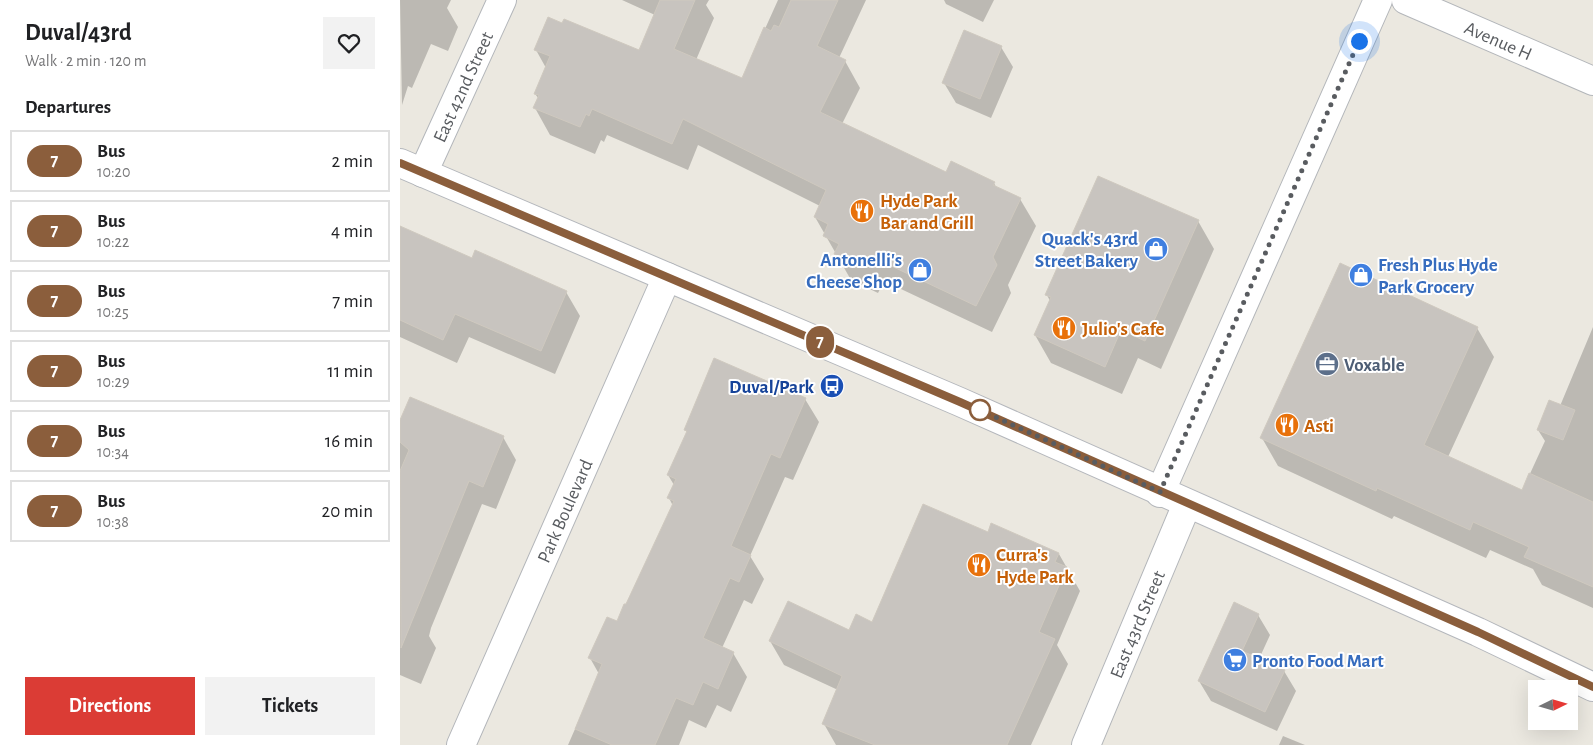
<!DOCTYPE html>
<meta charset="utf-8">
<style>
:root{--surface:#fff;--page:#f2f2f2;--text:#202124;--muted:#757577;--line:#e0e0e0;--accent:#db3c35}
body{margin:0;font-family:"Alegreya Sans",sans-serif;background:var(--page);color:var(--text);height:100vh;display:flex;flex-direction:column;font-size:19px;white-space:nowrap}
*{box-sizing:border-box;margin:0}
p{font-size:16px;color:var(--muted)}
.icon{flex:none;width:28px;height:28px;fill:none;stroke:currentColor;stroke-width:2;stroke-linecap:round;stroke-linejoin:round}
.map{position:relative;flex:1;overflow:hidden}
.panel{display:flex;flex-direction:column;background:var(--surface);width:400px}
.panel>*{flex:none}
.badge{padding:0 10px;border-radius:16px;font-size:18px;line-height:32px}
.needle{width:32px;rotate:85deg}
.buttons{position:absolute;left:1128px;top:680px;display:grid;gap:10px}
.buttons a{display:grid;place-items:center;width:50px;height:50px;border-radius:0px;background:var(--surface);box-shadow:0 5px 20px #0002;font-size:25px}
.you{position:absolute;width:25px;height:25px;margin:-12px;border:4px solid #fff;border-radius:50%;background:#1a73e8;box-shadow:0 0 0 8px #1a73e833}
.map>.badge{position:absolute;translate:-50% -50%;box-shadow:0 0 0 2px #fff}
h2{padding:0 25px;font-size:19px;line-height:45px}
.round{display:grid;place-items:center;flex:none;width:52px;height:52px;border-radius:0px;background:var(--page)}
.head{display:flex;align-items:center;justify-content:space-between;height:85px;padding:0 25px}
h1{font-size:24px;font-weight:700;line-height:38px}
.primary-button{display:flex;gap:10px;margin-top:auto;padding:10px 25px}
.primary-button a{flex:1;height:58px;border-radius:0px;background:var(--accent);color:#fff;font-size:20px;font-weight:700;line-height:58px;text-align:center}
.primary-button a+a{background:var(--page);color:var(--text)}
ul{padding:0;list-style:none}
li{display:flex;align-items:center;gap:15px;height:62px;margin:0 10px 8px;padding:0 15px;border:2px solid var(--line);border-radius:0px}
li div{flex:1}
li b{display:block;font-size:19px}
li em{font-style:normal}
li .badge{min-width:55px;font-weight:700;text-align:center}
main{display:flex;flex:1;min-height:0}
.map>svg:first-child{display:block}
.shadow{fill:#0003}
.building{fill:#c8c4bf;stroke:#cfc9bf}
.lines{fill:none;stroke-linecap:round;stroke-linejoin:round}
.street-casing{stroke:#b3b6ba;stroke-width:30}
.secondary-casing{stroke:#b4b7bc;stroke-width:30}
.street{stroke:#fff;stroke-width:28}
.secondary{stroke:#fff;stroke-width:28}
.line-casing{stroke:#fff;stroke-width:11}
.line{stroke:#8b5e3c;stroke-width:8}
.walk{stroke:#595c60;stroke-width:5;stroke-dasharray:0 9}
.stop-dot{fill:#fff;stroke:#8b5e3c;stroke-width:2.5}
.labels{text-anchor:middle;stroke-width:4;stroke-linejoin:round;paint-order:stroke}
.street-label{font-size:19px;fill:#595c60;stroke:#fff}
.food-label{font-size:19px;font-weight:bold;fill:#c56008;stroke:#fff;text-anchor:start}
.shop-label{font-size:19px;font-weight:bold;fill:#366cbe;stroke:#fff;text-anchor:end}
.service-label{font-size:19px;font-weight:bold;fill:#4e5e75;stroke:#fff;text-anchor:start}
.transit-label{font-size:19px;font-weight:bold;fill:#164399;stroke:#fff;text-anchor:end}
</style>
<main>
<section class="panel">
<div class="head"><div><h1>Duval/43rd</h1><p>Walk · 2 min · 120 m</p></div><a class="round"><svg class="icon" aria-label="heart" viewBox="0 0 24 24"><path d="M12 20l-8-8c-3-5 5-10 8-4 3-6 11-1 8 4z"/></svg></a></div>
<h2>Departures</h2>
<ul>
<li><span class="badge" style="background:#8b5e3c;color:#fff">7</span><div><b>Bus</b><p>10:20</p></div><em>2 min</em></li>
<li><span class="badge" style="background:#8b5e3c;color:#fff">7</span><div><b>Bus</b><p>10:22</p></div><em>4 min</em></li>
<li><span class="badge" style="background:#8b5e3c;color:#fff">7</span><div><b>Bus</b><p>10:25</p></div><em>7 min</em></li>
<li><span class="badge" style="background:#8b5e3c;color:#fff">7</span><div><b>Bus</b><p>10:29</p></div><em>11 min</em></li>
<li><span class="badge" style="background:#8b5e3c;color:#fff">7</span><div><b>Bus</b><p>10:34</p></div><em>16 min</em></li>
<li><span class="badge" style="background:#8b5e3c;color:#fff">7</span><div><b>Bus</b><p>10:38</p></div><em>20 min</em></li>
</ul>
<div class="primary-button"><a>Directions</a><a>Tickets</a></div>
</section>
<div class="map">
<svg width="1193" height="745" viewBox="0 0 1193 745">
<rect width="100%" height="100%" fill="#ebe8e0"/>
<path class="shadow" d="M 0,0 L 51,0 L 47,8 L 58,27 L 48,51 L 31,44 L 12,88 L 8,86 L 2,105 Z
M 222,0 L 309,0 L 306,5 L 314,18 L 296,60 L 342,80 L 378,0 L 466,0 L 439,58 L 445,61 L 460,88 L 442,124 L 547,173 L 594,183 L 597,189 L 620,199 L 636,226 L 608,285 L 611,293 L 592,332 L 484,281 L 478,293 L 451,280 L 415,217 L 420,206 L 298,145 L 288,170 L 207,135 L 204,142 L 201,140 L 195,154 L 150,135 L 135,108 L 139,99 L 135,94 L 146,68 L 136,50 L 240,52 L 255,15 Z
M 544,0 L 594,0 L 583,22 L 546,4 Z
M 601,47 L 613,67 L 591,118 L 556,103 L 544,83 Z
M 798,221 L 814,249 L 761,369 L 738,358 L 722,394 L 651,363 L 635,335 L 650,301 L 647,295 Z
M 0,229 L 72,260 L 166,292 L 180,316 L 155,374 L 69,337 L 57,363 L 0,337 Z
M 1193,327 L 1193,608 L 1142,585 L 1133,569 L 1090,550 L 1086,558 L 994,516 L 992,519 L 878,466 L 862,438 L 1077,328 L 1094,357 L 1048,457 L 1122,491 L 1145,441 L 1138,430 L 1160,406 Z
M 405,399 L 419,422 L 393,480 L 385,477 L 350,556 L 364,579 L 352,604 L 344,600 L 322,648 L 333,653 L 347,677 L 331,712 L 317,705 L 306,728 L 289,720 L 279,745 L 168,745 L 199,674 L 190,658 L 217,623 L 273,506 L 269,498 L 274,485 L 268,475 L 287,433 L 286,430 Z
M 0,423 L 103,437 L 116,460 L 96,509 L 82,504 L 31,628 L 29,636 L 36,648 L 21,684 L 0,675 Z
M 589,534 L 659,554 L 680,591 L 657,645 L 668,664 L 631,745 L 436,745 L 424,724 L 438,690 L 384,665 L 370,641 L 449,631 L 473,623 Z
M 858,615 L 870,635 L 859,659 L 884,671 L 896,691 L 877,731 L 811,701 L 799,681 Z
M 883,736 L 905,745 L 879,745 Z"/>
<path class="building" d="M 260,0 L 295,0 L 274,49 L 342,78 L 364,27 L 371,31 L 374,25 L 379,27 L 391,0 L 438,0 L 417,46 L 446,60 L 420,112 L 546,172 L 551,161 L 595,182 L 593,185 L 621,198 L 593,257 L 597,265 L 576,306 L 468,255 L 462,267 L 434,254 L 439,244 L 423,236 L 428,224 L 414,217 L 426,190 L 283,119 L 272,144 L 192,109 L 189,116 L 186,114 L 180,127 L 133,108 L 139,95 L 134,94 L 150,56 L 134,50 L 148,17 L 162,23 L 164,19 L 239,50 Z
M 564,30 L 602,46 L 580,99 L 542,83 Z
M 698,176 L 799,220 L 745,341 L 721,330 L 705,367 L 634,335 L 651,297 L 645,295 Z
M 0,226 L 72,258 L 75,250 L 167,291 L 141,351 L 55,314 L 43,340 L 0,320 Z
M 940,263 L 1078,327 L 1024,445 L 1122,490 L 1129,473 L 1193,502 L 1193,587 L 1124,557 L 1129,547 L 1073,522 L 1070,530 L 977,488 L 976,491 L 860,438 Z
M 314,358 L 406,398 L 380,458 L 371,454 L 331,546 L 351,555 L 339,582 L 330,578 L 303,638 L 334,652 L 318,689 L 303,682 L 293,705 L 276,698 L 255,745 L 212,745 L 175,729 L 202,664 L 188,658 L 207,617 L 217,621 L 224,604 L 226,604 L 274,501 L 267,498 L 276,479 L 267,475 L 287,431 L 284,430 Z
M 10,397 L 104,436 L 83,487 L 69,481 L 1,648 L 0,471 L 9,450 L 0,442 L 0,420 Z
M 1149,400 L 1175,410 L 1163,440 L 1137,430 Z
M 523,504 L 588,532 L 591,523 L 659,553 L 655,562 L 667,567 L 639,632 L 655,639 L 607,745 L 475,745 L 422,724 L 442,676 L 369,641 L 388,601 L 449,630 L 456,614 L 472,622 Z
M 834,602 L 859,614 L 842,651 L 885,670 L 865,712 L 798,681 Z"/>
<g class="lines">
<g class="street-casing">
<g id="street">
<path id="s1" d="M 1006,0 L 1193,81"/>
<path id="s2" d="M 23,173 L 102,0"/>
<path d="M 760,493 L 978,0"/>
<path id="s3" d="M 61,745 L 267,277"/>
<path id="s4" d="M 686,745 L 787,504"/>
</g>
</g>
<g class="secondary-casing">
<path id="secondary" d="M 0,163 L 560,402 L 1078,632 L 1193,687"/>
</g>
<use href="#street" class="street"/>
<use href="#secondary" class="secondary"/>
</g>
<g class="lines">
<g class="line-casing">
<path id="line" d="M 0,163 L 560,402 L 1078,632 L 1193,687"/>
</g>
<use href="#line" class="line"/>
<path class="walk" d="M 580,410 L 760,492 L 959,41"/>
</g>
<defs>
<g id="restaurant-disc" transform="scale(1.25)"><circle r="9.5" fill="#e8710a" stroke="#fff"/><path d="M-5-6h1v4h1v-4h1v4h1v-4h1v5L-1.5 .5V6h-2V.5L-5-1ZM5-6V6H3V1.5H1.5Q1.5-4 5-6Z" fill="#fff"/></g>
<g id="shop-disc" transform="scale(1.25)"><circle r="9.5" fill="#3f7fe0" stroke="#fff"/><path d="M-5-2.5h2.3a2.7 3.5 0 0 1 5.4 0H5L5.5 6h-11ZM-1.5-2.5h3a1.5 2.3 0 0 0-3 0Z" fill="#fff"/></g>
<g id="office-disc" transform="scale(1.25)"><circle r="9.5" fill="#5c6f8a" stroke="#fff"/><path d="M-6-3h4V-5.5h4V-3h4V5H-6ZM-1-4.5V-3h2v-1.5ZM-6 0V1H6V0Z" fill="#fff"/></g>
<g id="bus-disc" transform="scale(1.25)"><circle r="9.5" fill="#1a4fb4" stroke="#fff"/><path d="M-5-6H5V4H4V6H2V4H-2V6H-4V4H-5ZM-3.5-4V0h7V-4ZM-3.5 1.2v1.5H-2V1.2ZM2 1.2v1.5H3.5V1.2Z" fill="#fff"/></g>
<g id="supermarket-disc" transform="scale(1.25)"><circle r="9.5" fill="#3f7fe0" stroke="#fff"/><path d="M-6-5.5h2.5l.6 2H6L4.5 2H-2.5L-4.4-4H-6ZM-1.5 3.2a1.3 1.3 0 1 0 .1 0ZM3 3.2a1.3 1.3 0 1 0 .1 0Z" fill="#fff"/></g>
</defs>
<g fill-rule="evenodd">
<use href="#restaurant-disc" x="462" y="211"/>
<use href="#shop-disc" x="756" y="249"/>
<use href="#shop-disc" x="520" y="270"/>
<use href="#shop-disc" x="961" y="275"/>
<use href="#restaurant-disc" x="664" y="328"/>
<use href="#office-disc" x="927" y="364"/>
<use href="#bus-disc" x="432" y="386"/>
<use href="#restaurant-disc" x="887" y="425"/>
<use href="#restaurant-disc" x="579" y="565"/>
<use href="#supermarket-disc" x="835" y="660"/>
</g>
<circle class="stop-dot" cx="580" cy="410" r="10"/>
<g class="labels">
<g class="street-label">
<text dy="7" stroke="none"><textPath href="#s1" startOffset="101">Avenue H</textPath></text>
<text dy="7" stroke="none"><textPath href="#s2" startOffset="95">East 42nd Street</textPath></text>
<text dy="7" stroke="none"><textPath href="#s3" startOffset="256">Park Boulevard</textPath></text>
<text dy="7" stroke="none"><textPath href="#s4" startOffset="131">East 43rd Street</textPath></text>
</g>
<g class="food-label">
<text x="480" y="207">Hyde Park<tspan x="480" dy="22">Bar and Grill</tspan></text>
<text x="682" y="335">Julio's Cafe</text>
<text x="904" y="432">Asti</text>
<text x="596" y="561">Curra's<tspan x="596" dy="22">Hyde Park</tspan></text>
</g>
<g class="shop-label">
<text x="738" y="245">Quack's 43rd<tspan x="738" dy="22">Street Bakery</tspan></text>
<text x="502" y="266">Antonelli's<tspan x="502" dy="22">Cheese Shop</tspan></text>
<text x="978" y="271" text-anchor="start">Fresh Plus Hyde<tspan x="978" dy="22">Park Grocery</tspan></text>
<text x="852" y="667" text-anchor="start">Pronto Food Mart</text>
</g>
<g class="service-label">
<text x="944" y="371">Voxable</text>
</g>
<g class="transit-label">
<text x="414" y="393">Duval/Park</text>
</g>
</g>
</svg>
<div class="buttons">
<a><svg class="needle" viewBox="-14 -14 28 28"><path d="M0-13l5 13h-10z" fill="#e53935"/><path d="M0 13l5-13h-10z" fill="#757577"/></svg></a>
</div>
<div class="you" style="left:959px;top:41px"></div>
<b class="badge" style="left:420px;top:342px;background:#8b5e3c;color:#fff">7</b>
</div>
</main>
